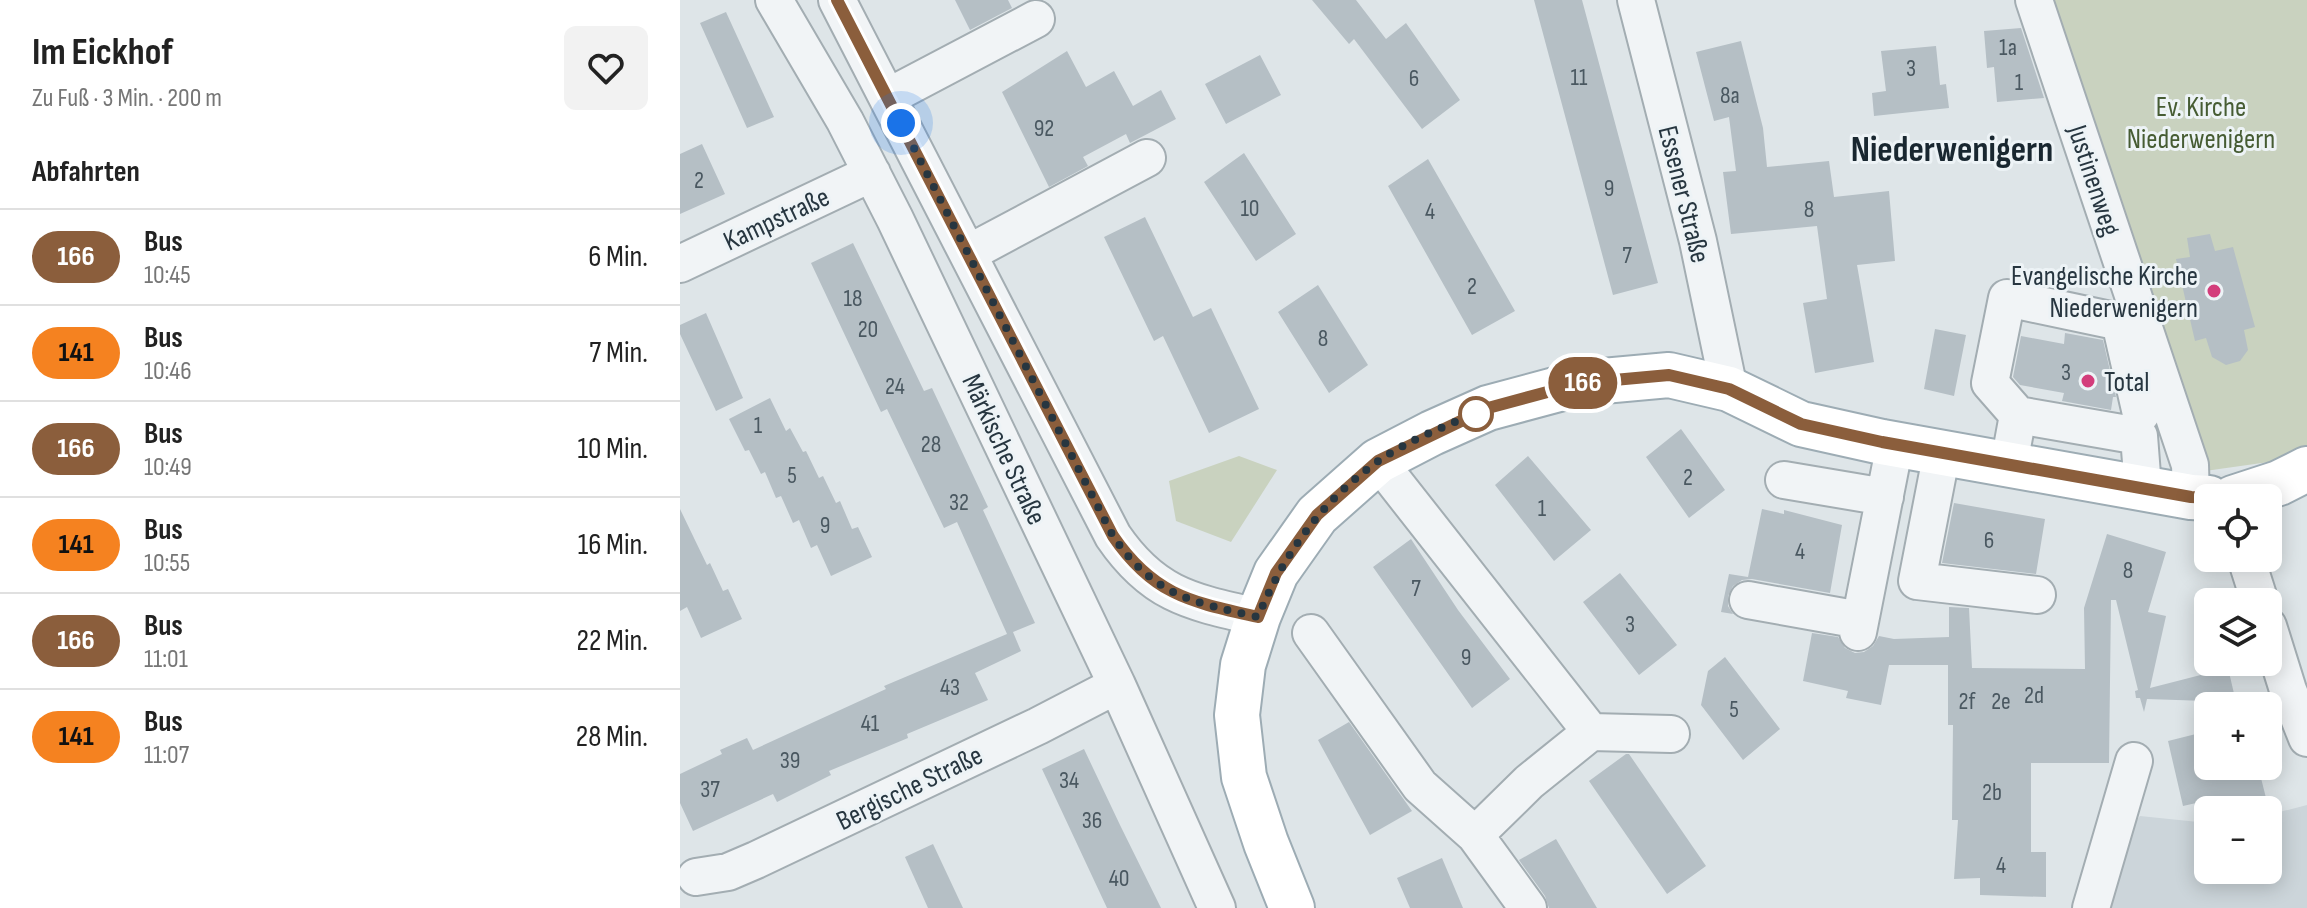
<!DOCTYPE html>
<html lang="de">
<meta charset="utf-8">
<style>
:root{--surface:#fff;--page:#f2f2f2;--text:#222;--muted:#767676;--line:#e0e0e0}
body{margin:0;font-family:"Sofia Sans Condensed",sans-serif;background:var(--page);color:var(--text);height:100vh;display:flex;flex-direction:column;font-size:30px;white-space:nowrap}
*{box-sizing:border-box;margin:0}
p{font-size:26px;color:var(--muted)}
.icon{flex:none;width:44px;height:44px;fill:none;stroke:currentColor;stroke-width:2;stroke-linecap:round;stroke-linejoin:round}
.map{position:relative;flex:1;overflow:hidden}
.details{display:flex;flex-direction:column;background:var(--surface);width:680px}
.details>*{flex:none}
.badge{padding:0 16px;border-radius:26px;font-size:28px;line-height:52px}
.buttons{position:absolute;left:1514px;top:484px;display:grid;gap:16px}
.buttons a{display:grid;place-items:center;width:88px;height:88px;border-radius:12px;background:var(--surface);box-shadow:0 4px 20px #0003;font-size:40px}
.you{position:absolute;width:40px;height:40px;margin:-20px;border:6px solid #fff;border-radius:50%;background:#1a73e8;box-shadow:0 0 0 12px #1a73e833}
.map>.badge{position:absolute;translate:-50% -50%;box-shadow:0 0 0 4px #fff}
h2{padding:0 32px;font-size:30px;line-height:72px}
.round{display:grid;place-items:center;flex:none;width:84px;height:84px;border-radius:12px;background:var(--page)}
.headline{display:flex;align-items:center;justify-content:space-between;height:136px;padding:0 32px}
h1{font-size:38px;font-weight:700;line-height:60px}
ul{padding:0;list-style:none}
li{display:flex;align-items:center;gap:24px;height:96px;padding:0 32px;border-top:2px solid var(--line)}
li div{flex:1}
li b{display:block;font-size:30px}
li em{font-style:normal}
li .badge{min-width:88px;font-weight:700;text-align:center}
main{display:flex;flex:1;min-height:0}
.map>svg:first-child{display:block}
.built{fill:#ccd5da}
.green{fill:#c9d2bf}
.building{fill:#b5bfc5}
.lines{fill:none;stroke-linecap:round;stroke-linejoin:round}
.minor-casing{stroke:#a3adb2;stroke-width:40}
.major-casing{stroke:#9dacb4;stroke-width:48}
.minor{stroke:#f1f4f6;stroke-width:36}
.major{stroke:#fff;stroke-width:44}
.line-casing{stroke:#fff;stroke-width:18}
.line{stroke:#8b5e3c;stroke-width:12}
.walk{stroke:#273640;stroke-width:8;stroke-dasharray:0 14.4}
.poi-dot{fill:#d33d7b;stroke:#edf3f6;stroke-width:3}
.stop-dot{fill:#fff;stroke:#8b5e3c;stroke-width:4}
.labels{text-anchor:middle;stroke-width:6;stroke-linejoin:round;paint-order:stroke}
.number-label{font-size:24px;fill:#4a5861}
.park-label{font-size:28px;fill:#465c33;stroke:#edf3f6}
.street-label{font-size:28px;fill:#273640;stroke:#edf3f6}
.poi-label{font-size:28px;fill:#273640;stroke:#edf3f6;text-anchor:end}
.district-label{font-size:36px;font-weight:bold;fill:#192730;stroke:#edf3f6}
</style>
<main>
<section class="details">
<div class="headline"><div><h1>Im Eickhof</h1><p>Zu Fuß · 3 Min. · 200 m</p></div><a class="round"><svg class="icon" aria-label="heart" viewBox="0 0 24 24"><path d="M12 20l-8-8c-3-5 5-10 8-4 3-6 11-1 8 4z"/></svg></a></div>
<h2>Abfahrten</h2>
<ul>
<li><span class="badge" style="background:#8b5e3c;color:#fff">166</span><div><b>Bus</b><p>10:45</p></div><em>6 Min.</em></li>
<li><span class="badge" style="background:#f58220;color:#111">141</span><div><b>Bus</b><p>10:46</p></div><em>7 Min.</em></li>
<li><span class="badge" style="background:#8b5e3c;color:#fff">166</span><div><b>Bus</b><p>10:49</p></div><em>10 Min.</em></li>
<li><span class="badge" style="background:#f58220;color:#111">141</span><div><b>Bus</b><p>10:55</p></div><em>16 Min.</em></li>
<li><span class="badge" style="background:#8b5e3c;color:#fff">166</span><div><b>Bus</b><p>11:01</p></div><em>22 Min.</em></li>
<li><span class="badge" style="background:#f58220;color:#111">141</span><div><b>Bus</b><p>11:07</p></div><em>28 Min.</em></li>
</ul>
</section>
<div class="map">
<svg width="1627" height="908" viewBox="0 0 1627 908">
<rect width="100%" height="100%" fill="#dee5e8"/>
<path class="built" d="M 1627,805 L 1627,908 L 1423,908 L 1445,835 L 1460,816 L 1528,823 L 1528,870 L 1588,870 L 1588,815 Z"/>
<path class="green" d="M 1368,0 L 1627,0 L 1627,447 L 1603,460 L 1525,471 Z
M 559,456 L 597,470 L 551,542 L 496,521 L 489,481 Z"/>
<path class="building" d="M 275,0 L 328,0 L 332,8 L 290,30 Z
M 632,0 L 676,0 L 706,39 L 726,23 L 780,100 L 742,129 L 674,39 L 669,44 Z
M 854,0 L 902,0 L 978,283 L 933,295 Z
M 46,12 L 94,117 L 67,128 L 20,23 Z
M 1341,28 L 1364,98 L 1317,102 L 1314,67 L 1307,68 L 1304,31 Z
M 1061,41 L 1083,128 L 1087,167 L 1149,161 L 1154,197 L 1209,191 L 1215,261 L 1177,265 L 1194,362 L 1135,373 L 1123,303 L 1147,299 L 1137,226 L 1051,234 L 1043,172 L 1056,171 L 1049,117 L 1034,121 L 1016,52 Z
M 1256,46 L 1260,85 L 1266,84 L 1269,108 L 1194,116 L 1192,93 L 1206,91 L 1201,51 Z
M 387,51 L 406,87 L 434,71 L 453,106 L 481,90 L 496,119 L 450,143 L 446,134 L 403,157 L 408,166 L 369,187 L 322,92 Z
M 580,55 L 601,95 L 546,124 L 525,84 Z
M 22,144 L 45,194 L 0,214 L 0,154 Z
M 564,153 L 616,234 L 576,261 L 524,182 Z
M 748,159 L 835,311 L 792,335 L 708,186 Z
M 465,217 L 513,317 L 531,308 L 579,409 L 529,433 L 483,336 L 474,341 L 424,237 Z
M 1530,234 L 1535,251 L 1553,247 L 1575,327 L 1564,330 L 1568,350 L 1560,361 L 1546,365 L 1532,357 L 1526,338 L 1515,341 L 1496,259 L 1510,257 L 1507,238 Z
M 173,243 L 244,391 L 252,388 L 308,507 L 303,510 L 355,623 L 333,632 L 341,651 L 295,673 L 308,700 L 227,734 L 228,738 L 149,771 L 151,775 L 97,802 L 93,794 L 13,831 L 0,803 L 0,774 L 42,754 L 40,750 L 67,738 L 73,750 L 206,689 L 204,686 L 327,634 L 277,522 L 264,528 L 207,409 L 201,412 L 131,263 Z
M 638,285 L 688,365 L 649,393 L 598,312 Z
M 26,313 L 63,398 L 36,411 L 0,334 L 0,325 Z
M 1255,329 L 1286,335 L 1274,396 L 1244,389 Z
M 1385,333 L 1423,340 L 1436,397 L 1433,397 L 1431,410 L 1382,401 L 1384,393 L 1340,385 L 1333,377 L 1341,336 L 1384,344 Z
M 90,398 L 106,431 L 110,428 L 123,452 L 126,451 L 139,478 L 143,476 L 156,503 L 160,501 L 172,529 L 178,527 L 192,557 L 151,576 L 137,545 L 131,548 L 119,520 L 113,523 L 101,496 L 96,498 L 85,472 L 81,474 L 69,450 L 65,451 L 49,419 Z
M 1001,429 L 1045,490 L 1009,518 L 966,457 Z
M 848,456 L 911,530 L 874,561 L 815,485 Z
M 1274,503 L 1365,519 L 1356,574 L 1262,563 Z
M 0,509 L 27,565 L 30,563 L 43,591 L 48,589 L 62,619 L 21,638 L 7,607 L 0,611 Z
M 1082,509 L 1104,514 L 1104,510 L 1162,525 L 1150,593 L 1072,579 L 1062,580 L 1053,586 L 1048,596 L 1048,606 L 1053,614 L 1041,612 L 1049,574 L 1068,577 Z
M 1427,534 L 1486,552 L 1468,612 L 1486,616 L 1470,688 L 1548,668 L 1556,702 L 1467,699 L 1464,712 L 1460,698 L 1456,698 L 1455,691 L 1458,690 L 1436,600 L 1431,600 L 1429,763 L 1351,763 L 1351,852 L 1366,852 L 1366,897 L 1300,895 L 1300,878 L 1274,879 L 1278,820 L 1272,820 L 1273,725 L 1268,725 L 1268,665 L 1209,665 L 1201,705 L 1166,698 L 1168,691 L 1123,681 L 1132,633 L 1158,637 L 1165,648 L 1175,653 L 1184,652 L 1193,646 L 1199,636 L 1214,639 L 1269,637 L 1269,607 L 1289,608 L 1292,668 L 1405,669 L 1404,608 Z
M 731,539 L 778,610 L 830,679 L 792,708 L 693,567 Z
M 940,573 L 997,645 L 959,675 L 903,602 Z
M 1045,657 L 1100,729 L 1063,760 L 1021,705 L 1028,671 Z
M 669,722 L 732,811 L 690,835 L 638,740 Z
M 1528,731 L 1528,766 L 1578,766 L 1589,810 L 1541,810 L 1538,798 L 1503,806 L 1488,741 Z
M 404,749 L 440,825 L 481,908 L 427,908 L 362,769 Z
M 946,754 L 949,754 L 1026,866 L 987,894 L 909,781 Z
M 876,839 L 917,908 L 869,908 L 865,896 L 839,860 Z
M 253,844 L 283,908 L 248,908 L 225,857 Z
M 762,858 L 783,908 L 730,908 L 717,878 Z"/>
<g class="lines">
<g class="minor-casing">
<path id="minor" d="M 94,0 L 165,121 L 215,219 L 437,685 L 537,908
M 157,0 L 433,536 C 474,596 512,602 578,617
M 956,0 L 1018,241 L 1049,389
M 1354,0 L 1510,465 L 1511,497
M 208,97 L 356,19
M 289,253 L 467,158
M 0,264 L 192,173
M 1338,415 L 1310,383 L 1327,298 L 1440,322 L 1461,414
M 1262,452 L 1237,581 L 1357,595
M 1329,464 L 1338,415 L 1459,436 L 1463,488
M 1104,480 L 1205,497
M 1566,558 L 1580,602
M 1068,600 L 1180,620
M 1588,626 L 1608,690 L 1627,738
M 1178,632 L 1215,444
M 631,633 L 740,786 L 795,835 L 849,782 L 911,732 L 698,461
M 911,732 L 991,734
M 795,835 L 848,908
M 16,877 L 48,872 L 76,860 L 358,726 L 437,685
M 1411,908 L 1454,761"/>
</g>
<g class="major-casing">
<path id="major" d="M 1553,498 L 1599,483 L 1627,469
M 612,908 L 586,843 L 564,777 L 557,715 L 563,665 L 578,617 L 596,573 L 637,515 L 698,461 L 752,433 L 808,408 L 901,383 L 989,375 L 1049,389 L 1121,424 L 1202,442 L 1511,497 L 1529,498"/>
</g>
<use href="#minor" class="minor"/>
<use href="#major" class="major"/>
</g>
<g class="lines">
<g class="line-casing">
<path id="line" d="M 157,0 L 433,536 C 474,596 512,602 578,617 L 596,573 L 637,515 L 698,461 L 808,408 L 901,383 L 989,375 L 1049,389 L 1121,424 L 1202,442 L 1511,497 L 1531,498"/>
</g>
<use href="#line" class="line"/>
<path class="walk" d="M 221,123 L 433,536 C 474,596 512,602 578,617 C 604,554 641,502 697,462 C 727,440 774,423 808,408 L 796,414"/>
</g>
<g class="poi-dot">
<circle cx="1534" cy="291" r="8"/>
<circle cx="1408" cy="381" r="8"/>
</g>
<circle class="stop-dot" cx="796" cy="414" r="16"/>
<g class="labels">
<g class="number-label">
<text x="1328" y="55">1a</text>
<text x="1231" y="76">3</text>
<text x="899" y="85">11</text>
<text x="734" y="86">6</text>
<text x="1339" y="90">1</text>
<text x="1050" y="103">8a</text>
<text x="364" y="136">92</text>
<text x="19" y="188">2</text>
<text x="929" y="196">9</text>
<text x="570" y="216">10</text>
<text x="1129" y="217">8</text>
<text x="750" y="219">4</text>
<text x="947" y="263">7</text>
<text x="792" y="294">2</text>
<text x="173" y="306">18</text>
<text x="188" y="337">20</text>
<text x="643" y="346">8</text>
<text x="1386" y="380">3</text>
<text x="215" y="394">24</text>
<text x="78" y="433">1</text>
<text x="251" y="452">28</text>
<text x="112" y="483">5</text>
<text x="1008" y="485">2</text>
<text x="279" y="510">32</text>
<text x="862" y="516">1</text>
<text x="145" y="533">9</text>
<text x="1309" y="548">6</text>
<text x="1120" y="559">4</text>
<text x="1448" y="578">8</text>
<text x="736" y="596">7</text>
<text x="950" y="632">3</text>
<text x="786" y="665">9</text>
<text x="270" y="695">43</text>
<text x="1354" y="703">2d</text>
<text x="1287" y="709">2f</text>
<text x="1321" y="709">2e</text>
<text x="1054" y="717">5</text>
<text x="190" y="731">41</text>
<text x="110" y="768">39</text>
<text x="389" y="788">34</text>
<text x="30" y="797">37</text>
<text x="1312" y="800">2b</text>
<text x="412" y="828">36</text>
<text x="1321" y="873">4</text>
<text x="439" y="886">40</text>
</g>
<g class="park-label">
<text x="1521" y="116">Ev. Kirche<tspan x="1521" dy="32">Niederwenigern</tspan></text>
</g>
<g class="street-label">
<text transform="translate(1415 180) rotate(72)" y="10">Justinenweg</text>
<text transform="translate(1005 194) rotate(76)" y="10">Essener Straße</text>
<text transform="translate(96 218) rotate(-25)" y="10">Kampstraße</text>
<text transform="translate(325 449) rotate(65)" y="10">Märkische Straße</text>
<text transform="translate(229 787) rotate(-26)" y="10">Bergische Straße</text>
</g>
<g class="poi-label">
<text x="1518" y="285">Evangelische Kirche<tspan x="1518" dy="32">Niederwenigern</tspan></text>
<text x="1424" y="391" text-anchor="start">Total</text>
</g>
<g class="district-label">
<text x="1272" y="161">Niederwenigern</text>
</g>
</g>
</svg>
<div class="buttons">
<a><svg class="icon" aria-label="locate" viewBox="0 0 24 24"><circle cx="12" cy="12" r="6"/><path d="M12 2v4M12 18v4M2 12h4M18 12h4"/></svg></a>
<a><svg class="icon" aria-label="layers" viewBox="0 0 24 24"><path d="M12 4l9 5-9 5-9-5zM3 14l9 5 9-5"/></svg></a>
<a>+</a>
<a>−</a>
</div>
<div class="you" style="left:221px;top:123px"></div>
<b class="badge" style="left:903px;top:383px;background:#8b5e3c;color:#fff">166</b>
</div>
</main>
